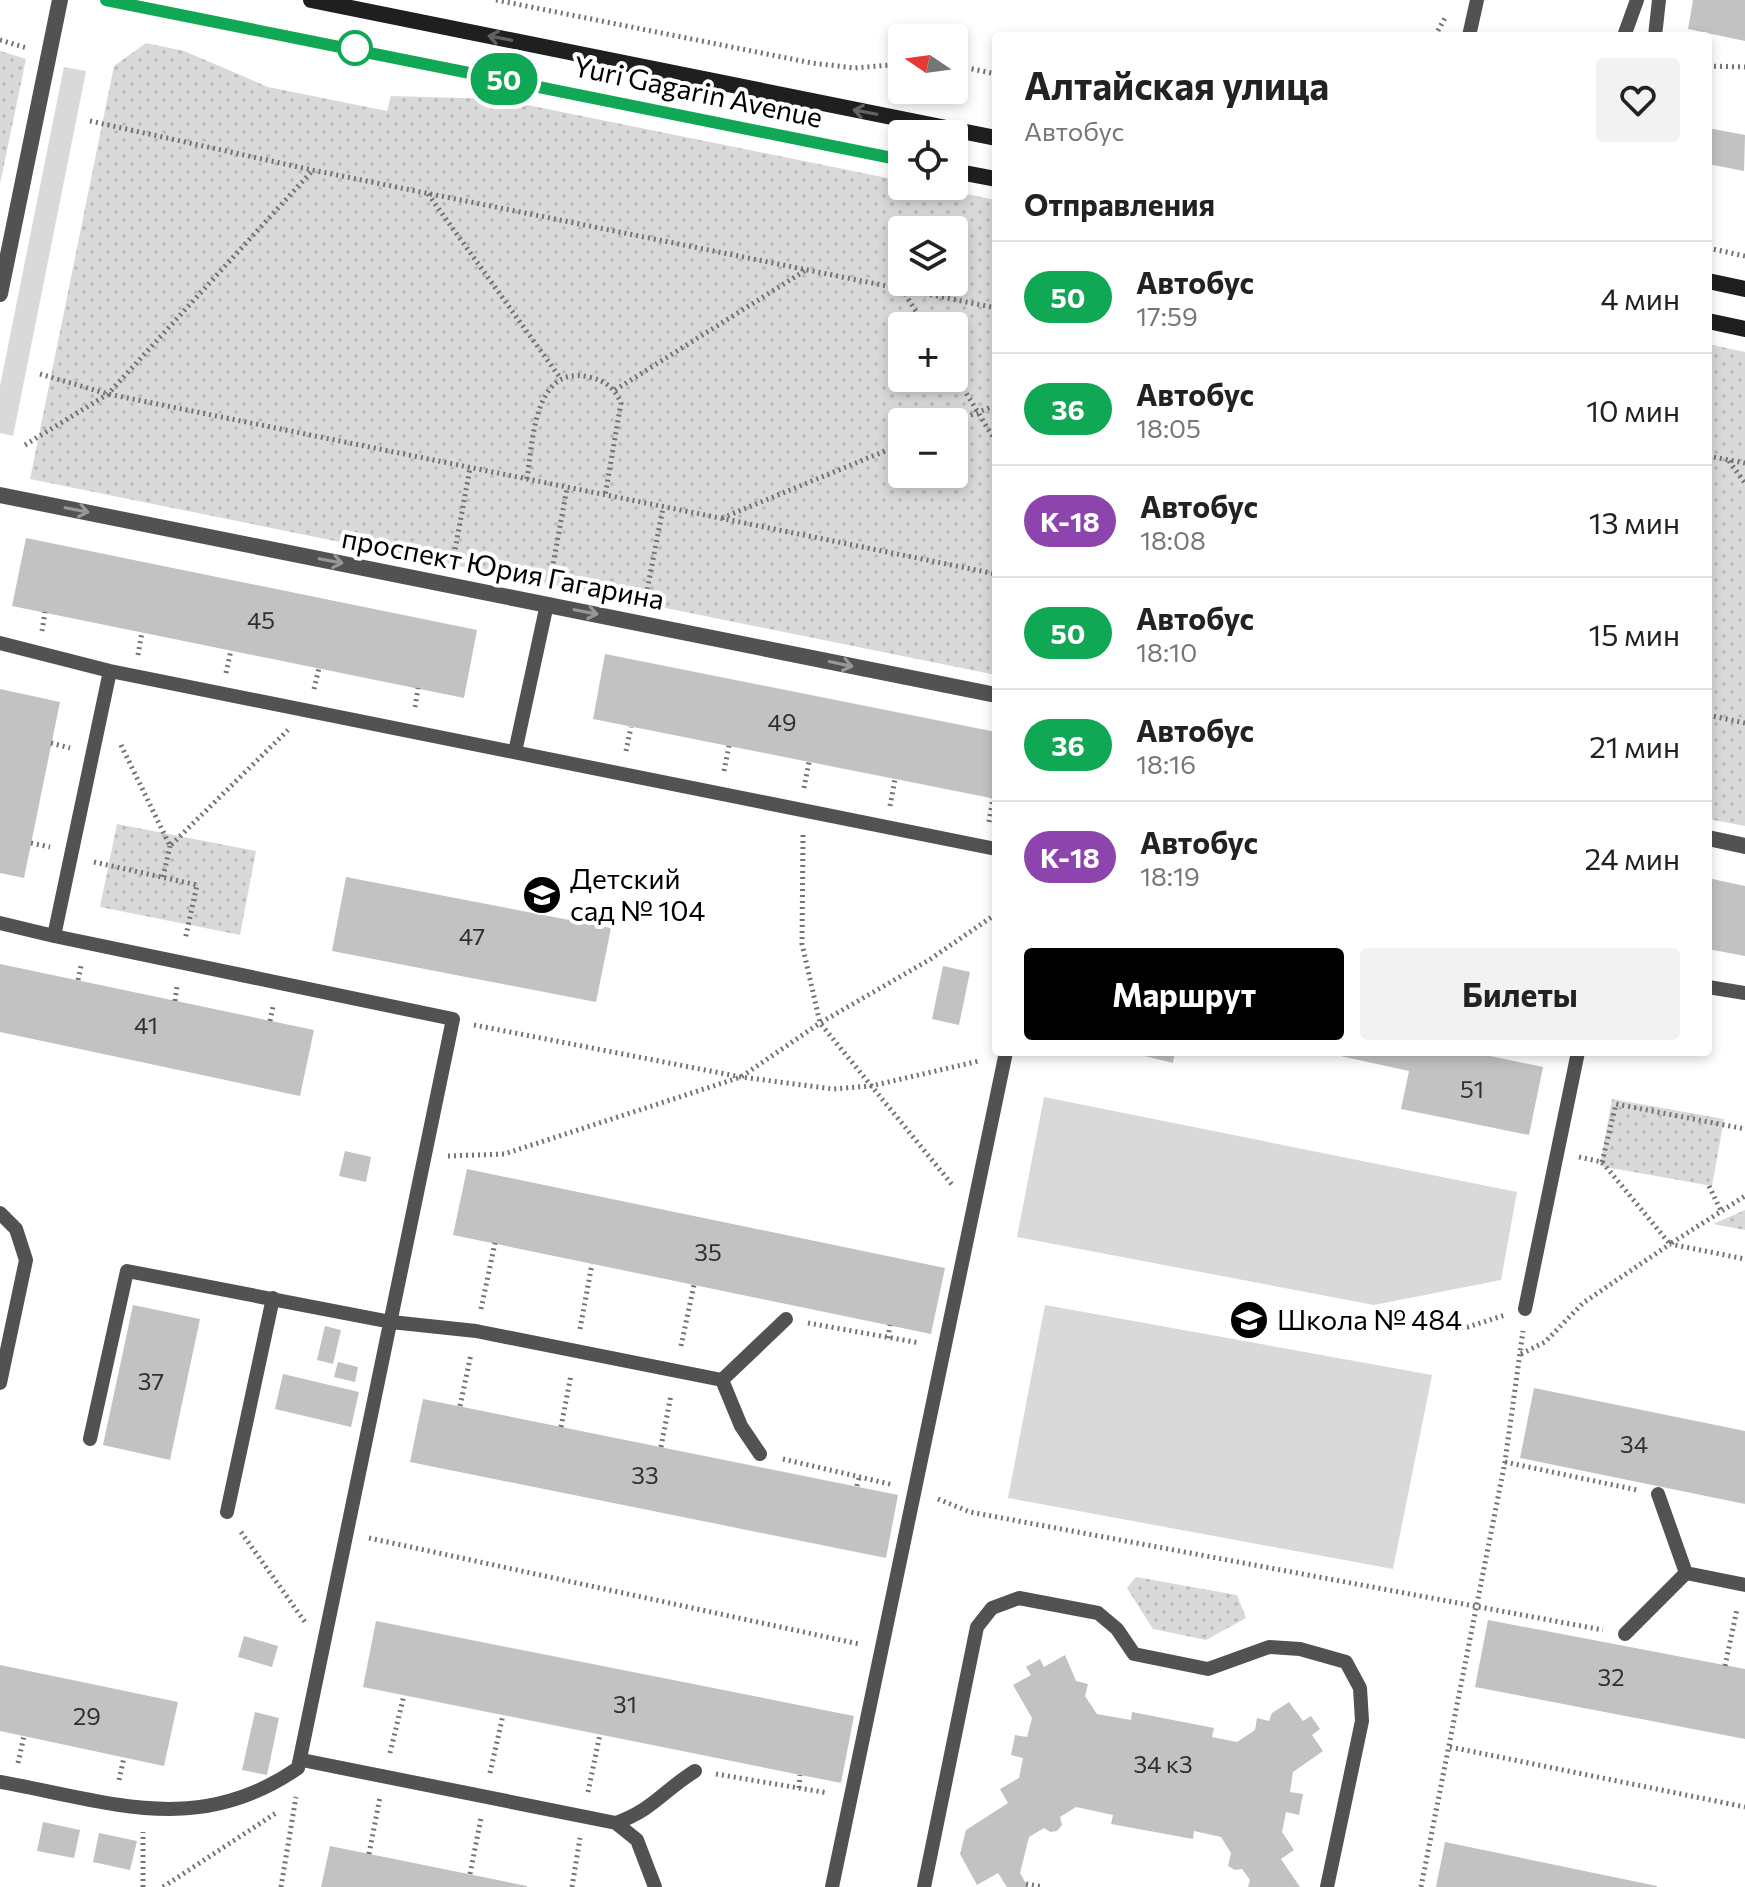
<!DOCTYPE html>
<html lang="ru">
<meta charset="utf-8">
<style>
:root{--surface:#fff;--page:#f2f2f2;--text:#222;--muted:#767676;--line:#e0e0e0;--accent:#000}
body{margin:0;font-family:Commissioner,sans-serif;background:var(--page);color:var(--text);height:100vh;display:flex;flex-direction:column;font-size:30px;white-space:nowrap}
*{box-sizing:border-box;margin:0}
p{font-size:26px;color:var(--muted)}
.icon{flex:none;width:44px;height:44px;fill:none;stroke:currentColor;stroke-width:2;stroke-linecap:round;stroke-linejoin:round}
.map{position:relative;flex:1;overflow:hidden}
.panel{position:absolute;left:992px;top:32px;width:720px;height:1024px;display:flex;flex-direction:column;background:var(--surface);border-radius:8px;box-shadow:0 4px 12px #0003}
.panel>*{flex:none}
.badge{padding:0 16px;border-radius:26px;font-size:28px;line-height:52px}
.needle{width:52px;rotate:283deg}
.controls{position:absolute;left:888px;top:24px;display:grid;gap:16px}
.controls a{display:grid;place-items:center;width:80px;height:80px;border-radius:8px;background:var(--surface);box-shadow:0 4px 12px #0003;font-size:40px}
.map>.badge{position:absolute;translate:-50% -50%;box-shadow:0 0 0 4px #fff}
h2{padding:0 32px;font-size:30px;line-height:72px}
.round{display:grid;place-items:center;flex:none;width:84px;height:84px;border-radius:8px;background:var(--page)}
.overview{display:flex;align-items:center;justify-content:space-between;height:136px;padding:0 32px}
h1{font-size:38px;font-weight:700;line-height:60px}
.action{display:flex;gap:16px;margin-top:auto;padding:16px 32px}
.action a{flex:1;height:92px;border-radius:8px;background:var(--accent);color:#fff;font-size:32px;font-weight:700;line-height:92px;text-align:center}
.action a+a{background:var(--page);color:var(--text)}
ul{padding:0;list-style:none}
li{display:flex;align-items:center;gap:24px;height:112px;padding:0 32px;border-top:2px solid var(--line)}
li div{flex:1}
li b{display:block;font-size:30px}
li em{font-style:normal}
li .badge{min-width:88px;font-weight:700;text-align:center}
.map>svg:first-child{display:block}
.grass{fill:#d9d9d9}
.park{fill:url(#park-dots);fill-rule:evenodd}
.building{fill:#c2c2c2}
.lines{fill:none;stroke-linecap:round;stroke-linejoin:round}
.path{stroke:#747474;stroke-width:5;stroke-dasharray:2 4;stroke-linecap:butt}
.service{stroke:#525252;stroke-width:14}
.minor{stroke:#525252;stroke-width:16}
.secondary{stroke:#1f1f1f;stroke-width:16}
.oneway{stroke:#626262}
.oneway2{stroke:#979797}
.line-casing{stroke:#fff;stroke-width:18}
.line{stroke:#10a855;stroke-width:12}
.stop-dot{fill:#fff;stroke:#10a855;stroke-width:4}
.labels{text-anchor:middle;stroke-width:8;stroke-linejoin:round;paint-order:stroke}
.number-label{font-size:24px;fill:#303030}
.street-label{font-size:28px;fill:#000;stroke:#fff}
.poi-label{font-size:28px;fill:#000;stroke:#fff;text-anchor:start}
</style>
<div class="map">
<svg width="1745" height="1887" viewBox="0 0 1745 1887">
<defs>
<pattern id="park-dots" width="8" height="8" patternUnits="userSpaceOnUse" patternTransform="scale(2)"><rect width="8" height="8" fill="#d9d9d9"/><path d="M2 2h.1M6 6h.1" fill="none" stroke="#b8b8b8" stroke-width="1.8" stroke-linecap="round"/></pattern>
</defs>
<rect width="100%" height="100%" fill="#fff"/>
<path class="grass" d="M 64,67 L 86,71 L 13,436 L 0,433 L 0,386 Z
M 1044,1097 L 1517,1192 L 1501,1280 L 1374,1305 L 1017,1237 Z
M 1045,1305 L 1432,1375 L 1393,1569 L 1008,1498 Z"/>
<path class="park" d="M 146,43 L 184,51 L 268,87 L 387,111 L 391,96 L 498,99 L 902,181 L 902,186 L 926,186 L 996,200 L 996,675 L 30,479 L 114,66 ZM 954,230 L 954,282 L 902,282 L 902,230 ZM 954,326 L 954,378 L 902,378 L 902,326 ZM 954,422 L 954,474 L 902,474 L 902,422 Z
M 0,51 L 26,59 L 0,184 Z
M 1708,344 L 1745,352 L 1745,826 L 1708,819 Z
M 117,824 L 256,851 L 240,935 L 100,907 Z
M 1612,1099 L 1724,1119 L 1712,1186 L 1600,1166 Z
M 1745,1210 L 1745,1230 L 1713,1224 Z
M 1136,1577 L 1237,1595 L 1246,1618 L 1206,1640 L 1153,1629 L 1127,1588 Z"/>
<path class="building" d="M 1693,0 L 1745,0 L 1745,41 L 1688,29 Z
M 1708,128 L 1745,135 L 1744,171 L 1708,164 Z
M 26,538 L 477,630 L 464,698 L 12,606 Z
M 605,654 L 996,732 L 996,799 L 593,719 Z
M 0,689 L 60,702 L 24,878 L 0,873 Z
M 346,877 L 611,928 L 596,1002 L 332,951 Z
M 1708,878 L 1745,886 L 1745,956 L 1708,949 Z
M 0,964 L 314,1030 L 300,1096 L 0,1032 Z
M 943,966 L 970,972 L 959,1025 L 932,1019 Z
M 1128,1052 L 1175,1052 L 1173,1063 Z
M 1322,1052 L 1471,1052 L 1543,1067 L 1529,1135 L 1401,1109 L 1409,1071 Z
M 345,1151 L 371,1157 L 366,1182 L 339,1176 Z
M 467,1169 L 945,1268 L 931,1334 L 453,1235 Z
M 133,1305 L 200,1319 L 170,1460 L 103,1445 Z
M 325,1326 L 341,1330 L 333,1364 L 317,1360 Z
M 338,1362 L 358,1367 L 355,1382 L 334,1377 Z
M 283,1374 L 359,1392 L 351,1427 L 275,1409 Z
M 1534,1388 L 1745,1431 L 1745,1504 L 1520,1458 Z
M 423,1399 L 898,1495 L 886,1558 L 410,1462 Z
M 1488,1620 L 1745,1669 L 1745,1739 L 1475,1687 Z
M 376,1621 L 854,1716 L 841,1783 L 363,1687 Z
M 244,1636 L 278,1646 L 272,1667 L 238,1657 Z
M 1065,1655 L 1076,1681 L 1088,1684 L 1085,1696 L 1097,1714 L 1131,1720 L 1132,1712 L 1214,1728 L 1212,1737 L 1237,1742 L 1255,1730 L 1257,1718 L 1269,1721 L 1272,1713 L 1289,1702 L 1303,1721 L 1311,1716 L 1320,1729 L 1312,1735 L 1323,1751 L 1293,1772 L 1290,1792 L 1303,1794 L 1299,1815 L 1286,1812 L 1282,1832 L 1294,1850 L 1281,1859 L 1300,1887 L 1248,1887 L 1250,1880 L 1242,1869 L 1235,1870 L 1228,1866 L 1231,1853 L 1221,1837 L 1194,1831 L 1193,1839 L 1111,1824 L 1113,1815 L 1076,1807 L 1060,1817 L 1062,1825 L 1057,1831 L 1050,1832 L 1044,1828 L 1029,1837 L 1020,1873 L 1028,1887 L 1007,1887 L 998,1873 L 977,1885 L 960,1854 L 966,1830 L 1008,1803 L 1000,1789 L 1019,1778 L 1023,1758 L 1011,1755 L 1015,1735 L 1027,1737 L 1032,1718 L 1013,1685 L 1031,1675 L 1026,1667 L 1040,1659 L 1044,1667 Z
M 0,1665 L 178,1702 L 164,1766 L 0,1731 Z
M 255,1712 L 279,1718 L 267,1775 L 242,1770 Z
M 43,1822 L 80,1830 L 74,1858 L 37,1851 Z
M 99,1833 L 137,1841 L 130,1870 L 93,1862 Z
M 1445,1842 L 1657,1886 L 1657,1887 L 1436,1887 Z
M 330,1846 L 527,1886 L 527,1887 L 321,1887 Z"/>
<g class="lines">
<path class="path" d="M 496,0 L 812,63 L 854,68 L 902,64
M 1435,36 L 1446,16
M 0,40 L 27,48
M 954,65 L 996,74
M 1708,66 L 1745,67
M 90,121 L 312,170 L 996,308
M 428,194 L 561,379
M 1708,248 L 1745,256
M 902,289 L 925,326
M 954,373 L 996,442
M 40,374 L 108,394 L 996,574
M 615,390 L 806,270
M 954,422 L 996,405
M 25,445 L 108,394 L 312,171
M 1708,456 L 1745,463
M 1729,461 L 1745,483
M 527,479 C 533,443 533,364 589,377 C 605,381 614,387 621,403 L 605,496
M 722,518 L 902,444
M 453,561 L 470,468
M 550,581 L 567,488
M 645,601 L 663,508
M 42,631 L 45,612
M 138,655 L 142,632
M 226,673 L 231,650
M 314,689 L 319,668
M 415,707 L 418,688
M 1708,715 L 1745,723
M 51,743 L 70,748
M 121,745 L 170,846 L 288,730
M 626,751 L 631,727
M 724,771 L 729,746
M 804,788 L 809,762
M 890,806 L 895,779
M 989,822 L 993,798
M 803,835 L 802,944 L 820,1023 L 954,1187
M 31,843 L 50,847
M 94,862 L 197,885 L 185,940
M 163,877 L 170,846
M 78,980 L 81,966
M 175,1001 L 177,986
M 270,1021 L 273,1007
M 474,1025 L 741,1077 L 833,1089 L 871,1086 L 979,1061
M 448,1156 L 504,1154 L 741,1077 L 820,1023 L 929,960 L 996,914
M 1579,1157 L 1602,1162 L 1670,1244 L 1745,1196
M 1602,1162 L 1616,1104 L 1745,1129
M 1709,1186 L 1721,1211
M 481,1309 L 495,1243
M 808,1323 L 920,1343
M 1443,1328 L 1468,1327 L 1505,1315
M 580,1329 L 592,1264
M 888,1338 L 890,1325
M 681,1346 L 694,1285
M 1521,1354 L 1545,1342 L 1583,1303 L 1670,1244 L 1745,1259
M 460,1406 L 471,1354
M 561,1427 L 571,1375
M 661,1447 L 671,1395
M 783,1459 L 894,1485
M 1505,1462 L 1637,1490
M 857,1486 L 859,1478
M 938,1499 L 970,1512 L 1603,1630
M 241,1532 L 305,1622
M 369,1538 L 859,1644
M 1725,1666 L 1737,1609
M 1450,1747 L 1745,1807
M 390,1753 L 404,1695
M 18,1763 L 24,1736
M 490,1773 L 503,1715
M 716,1774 L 828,1793
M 119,1780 L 124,1757
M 799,1788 L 800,1775
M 588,1792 L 600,1734
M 369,1854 L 380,1797
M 470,1874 L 481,1818
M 1026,1884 L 1043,1887
M 143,1887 L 143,1832
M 163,1887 L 276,1813
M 281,1887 L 296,1797
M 572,1887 L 580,1838
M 1421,1887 L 1505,1462 L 1523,1331"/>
<path class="service" d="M 1469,36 L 1477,0
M 1624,36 L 1637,0
M 1655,36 L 1659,0
M 0,643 L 110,671 L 996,849
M 515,752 L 547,604
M 0,923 L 54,936 L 110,671
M 1708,987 L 1745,993
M 0,1213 L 16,1229 L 26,1260 L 0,1383
M 1525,1309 L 1578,1052
M 722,1380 L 741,1426 L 760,1454
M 90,1439 L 127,1271 L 391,1322 L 476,1331 L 722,1380 L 786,1319
M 1658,1494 L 1686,1573 L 1745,1585
M 227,1512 L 273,1298
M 1625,1634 L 1686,1573
M 302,1760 L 616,1823 L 637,1840 L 655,1887
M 0,1782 C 109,1801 197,1838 298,1768 L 453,1019 L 54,936
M 616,1823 C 654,1809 663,1791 695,1771
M 832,1887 L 1006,1052
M 924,1887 L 977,1627 L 992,1608 L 1019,1598 L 1098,1613 L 1117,1629 L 1134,1654 L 1208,1669 L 1269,1647 L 1300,1649 L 1346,1662 L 1360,1688 L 1362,1721 L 1327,1887"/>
<path class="minor" d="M 0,294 L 60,0
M 0,495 L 996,695
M 1708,838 L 1745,846"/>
<path class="secondary" d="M 106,0 L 902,160
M 311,0 L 996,138
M 954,171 L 996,179
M 1708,281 L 1745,289
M 1708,321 L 1745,329"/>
</g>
<defs><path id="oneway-shaft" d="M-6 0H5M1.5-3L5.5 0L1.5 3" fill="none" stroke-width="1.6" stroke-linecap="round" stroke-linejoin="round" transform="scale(2)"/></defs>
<g class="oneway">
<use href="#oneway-shaft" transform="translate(500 38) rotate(-169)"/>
<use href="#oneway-shaft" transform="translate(865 112) rotate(-169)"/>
</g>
<g class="oneway2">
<use href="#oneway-shaft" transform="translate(77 510) rotate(11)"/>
<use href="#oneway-shaft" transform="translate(331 561) rotate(11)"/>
<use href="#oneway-shaft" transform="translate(586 612) rotate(11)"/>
<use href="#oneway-shaft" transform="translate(841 664) rotate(12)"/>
</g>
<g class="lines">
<g class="line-casing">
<path id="line" d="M 106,0 L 902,160"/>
</g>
<use href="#line" class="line"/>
</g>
<defs>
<g id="school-disc" transform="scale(2)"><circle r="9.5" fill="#000" stroke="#fff"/><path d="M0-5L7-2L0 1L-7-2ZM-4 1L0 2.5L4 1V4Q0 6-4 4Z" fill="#fff"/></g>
</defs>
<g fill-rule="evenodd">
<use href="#school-disc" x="542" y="895"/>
<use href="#school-disc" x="1249" y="1320"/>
</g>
<circle class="stop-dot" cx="355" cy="48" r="16"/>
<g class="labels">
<g class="number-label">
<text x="261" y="629">45</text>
<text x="782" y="731">49</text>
<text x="472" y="945">47</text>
<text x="146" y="1034">41</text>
<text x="1472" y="1098">51</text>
<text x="708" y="1261">35</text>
<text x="151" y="1390">37</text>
<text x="1634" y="1453">34</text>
<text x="645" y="1484">33</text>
<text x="1611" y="1686">32</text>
<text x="625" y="1713">31</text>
<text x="87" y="1725">29</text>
<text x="1163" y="1773">34 к3</text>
</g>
<g class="street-label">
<text transform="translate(698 92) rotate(12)" y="10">Yuri Gagarin Avenue</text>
<text transform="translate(503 569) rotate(11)" y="10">проспект Юрия Гагарина</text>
</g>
<g class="poi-label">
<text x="570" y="889">Детский<tspan x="570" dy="32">сад № 104</tspan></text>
<text x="1277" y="1330">Школа № 484</text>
</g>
</g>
</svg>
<div class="controls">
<a><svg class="needle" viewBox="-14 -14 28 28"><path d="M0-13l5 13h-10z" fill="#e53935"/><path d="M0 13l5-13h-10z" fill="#767676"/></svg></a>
<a><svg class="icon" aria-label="locate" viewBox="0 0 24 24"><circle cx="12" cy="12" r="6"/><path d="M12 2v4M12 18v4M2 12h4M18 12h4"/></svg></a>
<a><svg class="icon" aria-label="layers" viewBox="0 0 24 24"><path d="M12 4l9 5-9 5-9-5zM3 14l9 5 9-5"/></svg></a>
<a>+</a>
<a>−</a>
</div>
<b class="badge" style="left:504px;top:79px;background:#10a855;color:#fff">50</b>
<section class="panel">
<div class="overview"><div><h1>Алтайская улица</h1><p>Автобус</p></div><a class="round"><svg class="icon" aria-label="heart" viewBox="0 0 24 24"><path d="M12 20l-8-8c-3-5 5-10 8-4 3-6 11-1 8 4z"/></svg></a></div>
<h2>Отправления</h2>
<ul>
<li><span class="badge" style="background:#10a855;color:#fff">50</span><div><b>Автобус</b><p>17:59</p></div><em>4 мин</em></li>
<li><span class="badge" style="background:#10a855;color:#fff">36</span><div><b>Автобус</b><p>18:05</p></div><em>10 мин</em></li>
<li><span class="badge" style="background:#8e44ad;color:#fff">К-18</span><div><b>Автобус</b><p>18:08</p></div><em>13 мин</em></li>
<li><span class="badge" style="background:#10a855;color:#fff">50</span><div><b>Автобус</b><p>18:10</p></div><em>15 мин</em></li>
<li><span class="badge" style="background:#10a855;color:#fff">36</span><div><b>Автобус</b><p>18:16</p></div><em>21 мин</em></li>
<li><span class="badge" style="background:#8e44ad;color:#fff">К-18</span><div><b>Автобус</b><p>18:19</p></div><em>24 мин</em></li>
</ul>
<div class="action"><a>Маршрут</a><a>Билеты</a></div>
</section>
</div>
